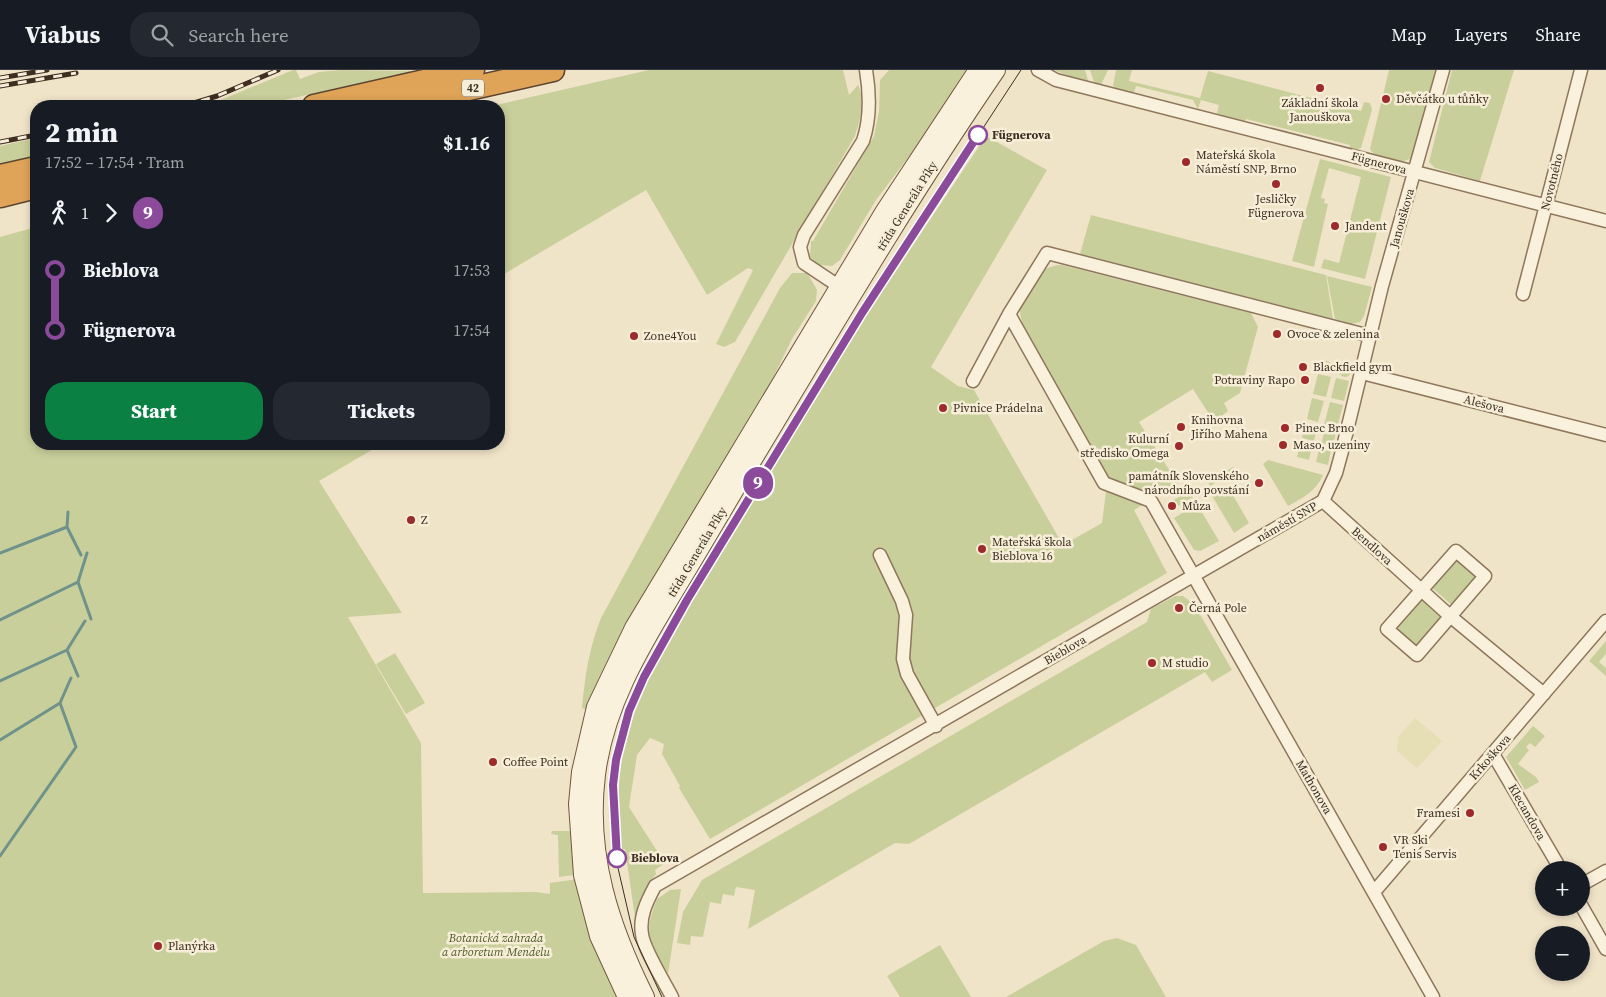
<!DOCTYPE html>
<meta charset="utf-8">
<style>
:root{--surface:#171b24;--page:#242831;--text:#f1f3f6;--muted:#9ea1a6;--line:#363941;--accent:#0b8043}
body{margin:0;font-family:"Source Serif 4",serif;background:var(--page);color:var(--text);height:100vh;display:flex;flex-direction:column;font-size:19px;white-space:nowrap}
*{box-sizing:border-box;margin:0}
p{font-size:16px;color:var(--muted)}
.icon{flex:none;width:28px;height:28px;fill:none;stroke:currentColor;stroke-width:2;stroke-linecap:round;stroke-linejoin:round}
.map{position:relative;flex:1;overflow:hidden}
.sheet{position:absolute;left:30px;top:30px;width:475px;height:350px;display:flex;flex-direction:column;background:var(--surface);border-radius:20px;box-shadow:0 2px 8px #0003}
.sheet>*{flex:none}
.badge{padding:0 10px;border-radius:16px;font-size:18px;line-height:32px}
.controls{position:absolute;left:1535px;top:791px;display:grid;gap:10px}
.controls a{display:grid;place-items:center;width:55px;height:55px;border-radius:50%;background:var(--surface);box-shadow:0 2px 8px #0003;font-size:25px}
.map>.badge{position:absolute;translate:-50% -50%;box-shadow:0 0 0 2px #fff}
.legs{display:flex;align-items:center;gap:8px;height:55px;padding:0 15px;font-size:16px}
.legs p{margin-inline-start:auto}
.headline{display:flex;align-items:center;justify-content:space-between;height:85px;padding:0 15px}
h1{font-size:28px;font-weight:800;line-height:38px}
.cta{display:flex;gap:10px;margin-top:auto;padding:10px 15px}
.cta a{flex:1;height:58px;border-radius:20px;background:var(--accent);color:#fff;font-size:20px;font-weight:800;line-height:58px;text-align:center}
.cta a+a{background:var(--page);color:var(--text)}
ul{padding:0 15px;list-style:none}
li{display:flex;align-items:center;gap:18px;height:60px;font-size:19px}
li i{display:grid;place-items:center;width:8px;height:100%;margin:0 6px;background:currentColor}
li i::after{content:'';width:12px;height:12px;margin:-6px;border:4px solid;border-radius:50%;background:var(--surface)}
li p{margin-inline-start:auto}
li:first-child i{background:linear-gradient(#0000 50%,currentColor 0)}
li:last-child i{background:linear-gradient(currentColor 50%,#0000 0)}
header{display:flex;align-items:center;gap:30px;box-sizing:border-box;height:70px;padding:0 25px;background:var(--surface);border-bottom:1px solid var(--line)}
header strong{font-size:24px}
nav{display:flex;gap:28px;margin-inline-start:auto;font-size:18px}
.search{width:350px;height:45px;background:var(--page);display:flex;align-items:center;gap:12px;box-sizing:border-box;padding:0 18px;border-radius:20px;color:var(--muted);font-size:19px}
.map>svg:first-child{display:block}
.farmland{fill:#e6deb5}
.green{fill:#c9cf9b}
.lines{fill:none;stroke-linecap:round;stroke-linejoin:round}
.stream{stroke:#6f938a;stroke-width:3}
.street-casing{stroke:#8d765c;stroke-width:15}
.secondary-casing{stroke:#6f573f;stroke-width:20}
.highway-casing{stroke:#5b4430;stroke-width:25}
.street{stroke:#faf1dc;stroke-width:12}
.secondary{stroke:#faf1dc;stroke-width:18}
.highway{stroke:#e0a458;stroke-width:22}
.tram{stroke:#3d2e20;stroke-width:1}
.rail-casing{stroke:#3d2e20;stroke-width:5}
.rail{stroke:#f7eed8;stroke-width:3;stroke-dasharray:9;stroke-linecap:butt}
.line-1-casing{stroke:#fff;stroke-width:11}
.line-1{stroke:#8c4a9a;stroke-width:8}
.poi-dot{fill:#9e2a2b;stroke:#f7eed8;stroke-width:2}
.stop-1-dot{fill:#fff;stroke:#8c4a9a;stroke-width:2.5}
.labels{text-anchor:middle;stroke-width:5;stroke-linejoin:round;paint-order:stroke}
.shield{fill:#f7eed8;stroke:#756857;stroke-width:1}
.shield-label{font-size:11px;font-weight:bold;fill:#3d2e20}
.poi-label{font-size:12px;fill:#3d2e20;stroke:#f7eed8;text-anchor:start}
.stop-label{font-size:12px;font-weight:bold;fill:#3d2e20;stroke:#f7eed8;text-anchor:start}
.street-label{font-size:12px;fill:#3d2e20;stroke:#f7eed8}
.park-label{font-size:12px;font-style:italic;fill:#4d5a26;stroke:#f7eed8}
</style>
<header>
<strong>Viabus</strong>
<div class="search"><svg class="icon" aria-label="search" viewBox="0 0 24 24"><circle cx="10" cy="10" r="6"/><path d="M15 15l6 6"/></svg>Search here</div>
<nav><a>Map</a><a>Layers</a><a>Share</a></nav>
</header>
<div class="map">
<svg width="1606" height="927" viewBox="0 0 1606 927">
<rect width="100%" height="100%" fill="#f0e4c8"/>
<path class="farmland" d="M 1415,648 L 1442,671 L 1417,698 L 1397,681 L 1398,667 Z"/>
<path class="green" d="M 293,0 L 296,0 L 300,9 L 319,2 L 341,0 L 414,1 L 257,36 L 206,36 Z
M 649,0 L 843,0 L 849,25 L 858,15 C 866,31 860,49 855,66 L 735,272 L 724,277 L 716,274 L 753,200 L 748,198 L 707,225 L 646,120 L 499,207 L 499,36 L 492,36 Z
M 889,0 L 966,0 L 920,72 L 876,130 L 840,190 L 832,196 L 819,195 L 810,187 L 811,171 L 813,171 L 874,66 L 879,41 L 880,10 Z
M 1054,0 L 1085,0 L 1089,14 Z
M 1090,0 L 1108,0 L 1101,15 L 1095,15 Z
M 1116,0 L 1132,0 L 1129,11 L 1200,28 L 1208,1 L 1361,41 L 1364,32 L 1370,33 L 1372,40 L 1361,78 L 1356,80 L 1349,79 L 1350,75 L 1246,49 L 1244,53 L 1216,47 L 1219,35 L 1201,30 L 1198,39 L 1193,30 L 1136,16 L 1133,25 L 1118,21 L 1113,16 Z
M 1389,0 L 1437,0 L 1412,88 C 1401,95 1376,91 1370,79 Z
M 1452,0 L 1514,0 L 1480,111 L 1435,98 L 1429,92 Z
M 986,66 L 1047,100 L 931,297 L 958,316 L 974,320 L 1063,475 L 1102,453 L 1108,406 L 1025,260 C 1023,254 1020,247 1020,241 C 1022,220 1040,194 1062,195 L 1251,243 L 1258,257 L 1240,323 L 1224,333 L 1228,341 L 1214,352 L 1193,319 L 1139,352 L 1178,414 L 1134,440 L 1167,503 L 710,769 L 679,718 L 680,716 L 662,684 L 664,674 L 650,668 L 637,685 L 629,737 L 657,781 L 668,791 L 655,800 L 656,804 L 645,820 L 635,847 L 625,779 L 620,779 C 619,758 618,738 619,717 C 621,666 642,620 665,576 L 867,244 Z
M 36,68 L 36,86 L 0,94 L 0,76 Z
M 1320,89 L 1391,107 L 1365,209 L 1321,198 L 1324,189 L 1339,193 L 1361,107 L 1329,98 L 1321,128 L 1325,129 L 1324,133 L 1328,134 L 1314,197 L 1292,191 Z
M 1091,145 L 1326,205 L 1333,249 L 1080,184 Z
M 36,157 L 36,374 L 382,374 L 319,411 L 402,543 L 348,547 L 421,673 L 423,823 L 536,822 L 550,824 L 550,813 L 578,809 L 620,927 L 0,927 L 0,167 Z
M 792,203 L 806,203 L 809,206 L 817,220 L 816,231 L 792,269 L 765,324 L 613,579 L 598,610 L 587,640 L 582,638 C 585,606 589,578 601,548 L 780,218 Z
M 1327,206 L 1372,217 L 1364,246 L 1360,252 L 1351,254 L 1335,249 Z
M1320 297a6 6 0 1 1 12 0a6 6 0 1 1-12 0Z
M1339 301a6 6 0 1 1 12 0a6 6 0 1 1-12 0Z
M 1318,304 L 1331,307 L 1326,327 L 1313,324 Z
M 1336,308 L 1349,311 L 1344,331 L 1331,328 Z
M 1312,328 L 1324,331 L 1318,352 L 1307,349 Z
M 1330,332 L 1343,335 L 1337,358 L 1324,355 Z
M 1305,355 L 1317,358 L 1314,371 L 1302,368 Z
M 1324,360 L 1336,362 L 1333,376 L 1322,373 Z
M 1300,374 L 1312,377 L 1309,390 L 1297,387 Z
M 1319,379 L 1331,381 L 1328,395 L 1316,392 Z
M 1268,390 L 1323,405 C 1316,421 1303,428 1288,436 L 1263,394 Z
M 1233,397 L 1235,401 L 1210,416 L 1208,411 Z
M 1227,415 L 1249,453 L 1234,463 L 1211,424 Z
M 1189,421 L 1193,427 L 1171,440 L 1167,434 Z
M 1197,434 L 1219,471 L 1200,481 L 1194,480 L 1174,448 Z
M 1455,487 L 1479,504 L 1454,537 L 1430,516 Z
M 1175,526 L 1183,526 L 1194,534 L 1232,600 L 1212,612 L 1205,602 L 909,774 L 895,773 L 748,859 L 755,820 L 736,817 L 734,826 L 723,824 L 721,834 L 710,832 L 703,867 L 691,866 L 690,875 L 677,873 L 683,842 L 702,810 L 1147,552 L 1151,539 Z
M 1419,527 L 1444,549 L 1419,578 L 1395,561 L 1396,554 Z
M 1606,571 L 1606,584 L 1599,592 L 1606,598 L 1606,606 L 1589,591 Z
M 395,583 L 425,633 L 406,644 L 376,594 Z
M 1533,656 L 1545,666 L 1535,677 L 1530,673 L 1526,677 L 1529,680 L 1518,694 L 1536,707 L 1539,712 L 1525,720 L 1506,687 Z
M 552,761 L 570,761 L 575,805 L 559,807 L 558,765 L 551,764 Z
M 681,819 L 668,904 C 650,872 642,866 657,829 L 670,820 Z
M 1117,868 L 1136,875 L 1166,927 L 1006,927 L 1104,871 Z
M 940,875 L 971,927 L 900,927 L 887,906 Z"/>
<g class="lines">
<path class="stream" d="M 67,457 L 81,485
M 0,483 L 67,457 L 68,442
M 78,512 L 91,549
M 0,550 L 78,512 L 87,483
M 67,580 L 78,606
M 0,611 L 67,580 L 85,551
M 0,670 L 60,633 L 71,608
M 0,786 L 76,677 L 60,633"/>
<g class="street-casing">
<path id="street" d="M 1038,0 L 1056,10 L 1606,151
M 846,221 L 804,193 L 800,177 L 804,165 L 863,71 C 871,47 870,24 866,0
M 1523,224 L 1581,0
M 1009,244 L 1104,413 L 1151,431 L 1433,927
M 1362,303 L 1606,365
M 973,311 L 1009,244 L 1047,183 L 1370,266
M 1323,431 L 1450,546 L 1544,624
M 1456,481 L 1485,506 L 1417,585 L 1387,559 Z
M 880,485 L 902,531 L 906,545 L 903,589 L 907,604 L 936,656
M 1493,684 L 1561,800
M 1581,815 L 1606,801
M 1374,822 L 1606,551
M 1581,835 L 1606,879
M 672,927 C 665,913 643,878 642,864 C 639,847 647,831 655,816 L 1323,431 L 1336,403 L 1342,381 L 1382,216 L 1443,0"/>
</g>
<g class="secondary-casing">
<path id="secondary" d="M 627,927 L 599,866 L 583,805 L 578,734 L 581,702 L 596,637 L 634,558 L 885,141 L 978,0
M 645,927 C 610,857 586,785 596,705 C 604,638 639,579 673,523 C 695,487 716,451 738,414 C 822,275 904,134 996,0"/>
</g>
<g class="highway-casing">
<path id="highway" d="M 314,36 L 473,0
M 393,36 L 553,0
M 0,106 L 36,98
M 0,126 L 36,117"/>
</g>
<use href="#street" class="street"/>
<use href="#secondary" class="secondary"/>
<use href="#highway" class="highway"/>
<path class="tram" d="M 662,927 L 634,867 L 618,798 L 613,715 L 616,690 L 629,641 L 662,572 L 862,243 L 1021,0"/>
<g class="rail-casing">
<path id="rail" d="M 0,8 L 47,0
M 0,16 L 76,3
M 184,36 L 217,26 L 278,0
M 0,72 L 36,65"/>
</g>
<use href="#rail" class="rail"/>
</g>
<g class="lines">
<g class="line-1-casing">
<path id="line-1" d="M 617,788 L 613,715 L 616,690 L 629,641 L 644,607 L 687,530 L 862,243 L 978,65"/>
</g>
<use href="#line-1" class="line-1"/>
</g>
<g class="poi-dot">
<circle cx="1320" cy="18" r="5"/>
<circle cx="1386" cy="29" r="5"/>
<circle cx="1186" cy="92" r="5"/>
<circle cx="1276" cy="114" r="5"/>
<circle cx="1335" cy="156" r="5"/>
<circle cx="1277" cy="264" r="5"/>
<circle cx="634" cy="266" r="5"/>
<circle cx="1303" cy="297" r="5"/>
<circle cx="1305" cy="310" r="5"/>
<circle cx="943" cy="338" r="5"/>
<circle cx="1181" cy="357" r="5"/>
<circle cx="1285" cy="358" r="5"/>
<circle cx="1283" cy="375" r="5"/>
<circle cx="1179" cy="376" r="5"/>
<circle cx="1259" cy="413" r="5"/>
<circle cx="1172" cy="436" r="5"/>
<circle cx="411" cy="450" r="5"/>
<circle cx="982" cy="479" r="5"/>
<circle cx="1179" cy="538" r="5"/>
<circle cx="1152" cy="593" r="5"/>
<circle cx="493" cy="692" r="5"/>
<circle cx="1470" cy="743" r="5"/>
<circle cx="1383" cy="777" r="5"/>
<circle cx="158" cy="876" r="5"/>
</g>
<g class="stop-1-dot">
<circle cx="978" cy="65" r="9"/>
<circle cx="617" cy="788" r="9"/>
</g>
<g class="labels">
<rect class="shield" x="462" y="9.5" width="22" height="17" rx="4"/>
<g class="shield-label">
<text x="473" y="22">42</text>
</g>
<g class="poi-label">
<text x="1396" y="33">Děvčátko u tůňky</text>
<text x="1320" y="37" text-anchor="middle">Základní škola<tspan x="1320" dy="14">Janouškova</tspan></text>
<text x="1196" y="89">Mateřská škola<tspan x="1196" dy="14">Náměstí SNP, Brno</tspan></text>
<text x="1276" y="133" text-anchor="middle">Jesličky<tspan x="1276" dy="14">Fügnerova</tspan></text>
<text x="1345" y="160">Jandent</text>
<text x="1287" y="268">Ovoce &amp; zelenina</text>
<text x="644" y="270">Zone4You</text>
<text x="1313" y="301">Blackfield gym</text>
<text x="1295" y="314" text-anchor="end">Potraviny Rapo</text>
<text x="953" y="342">Pivnice Prádelna</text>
<text x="1191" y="354">Knihovna<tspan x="1191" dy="14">Jiřího Mahena</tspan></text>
<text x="1295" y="362">Pinec Brno</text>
<text x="1169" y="373" text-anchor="end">Kulurní<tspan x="1169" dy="14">středisko Omega</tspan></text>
<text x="1293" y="379">Maso, uzeniny</text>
<text x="1249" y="410" text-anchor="end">památník Slovenského<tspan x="1249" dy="14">národního povstání</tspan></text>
<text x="1182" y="440">Můza</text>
<text x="421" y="454">Z</text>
<text x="992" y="476">Mateřská škola<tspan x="992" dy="14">Bieblova 16</tspan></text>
<text x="1189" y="542">Černá Pole</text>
<text x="1162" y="597">M studio</text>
<text x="503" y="696">Coffee Point</text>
<text x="1460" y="747" text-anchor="end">Framesi</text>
<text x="1393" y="774">VR Ski<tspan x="1393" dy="14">Tenis Servis</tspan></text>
<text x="168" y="880">Planýrka</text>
</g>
<g class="stop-label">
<text x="992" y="69">Fügnerova</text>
<text x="631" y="792">Bieblova</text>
</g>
<g class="street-label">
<text transform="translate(1379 93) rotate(15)" y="4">Fügnerova</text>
<text transform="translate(1552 112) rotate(-76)" y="4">Novotného</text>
<text transform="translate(907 136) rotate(-58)" y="4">třída Generála Píky</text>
<text transform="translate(1402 148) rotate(-74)" y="4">Janouškova</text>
<text transform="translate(1484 334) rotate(14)" y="4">Alešova</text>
<text transform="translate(1287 452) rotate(-30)" y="4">náměstí SNP</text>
<text transform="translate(1372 476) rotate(42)" y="4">Bendlova</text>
<text transform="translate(697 482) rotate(-59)" y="4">třída Generála Píky</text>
<text transform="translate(1065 580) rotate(-30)" y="4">Bieblova</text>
<text transform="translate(1490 687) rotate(-49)" y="4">Krkoškova</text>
<text transform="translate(1314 717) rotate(60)" y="4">Mathonova</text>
<text transform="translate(1527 742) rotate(60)" y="4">Klecandova</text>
</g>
<g class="park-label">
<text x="496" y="872">Botanická zahrada<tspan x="496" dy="14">a arboretum Mendelu</tspan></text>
</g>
</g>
</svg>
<div class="controls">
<a>+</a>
<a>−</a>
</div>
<b class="badge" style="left:758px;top:413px;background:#8c4a9a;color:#fff">9</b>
<section class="sheet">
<div class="headline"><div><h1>2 min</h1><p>17:52 – 17:54 · Tram</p></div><b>$1.16</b></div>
<div class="legs"><svg class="icon" aria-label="walk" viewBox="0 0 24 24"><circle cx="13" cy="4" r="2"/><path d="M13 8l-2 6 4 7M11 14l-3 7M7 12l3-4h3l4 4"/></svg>1<svg class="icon" aria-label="forward" viewBox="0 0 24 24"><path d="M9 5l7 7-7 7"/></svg><b class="badge" style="background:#8c4a9a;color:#fff">9</b></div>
<ul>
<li><i style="color:#8c4a9a"></i><b>Bieblova</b><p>17:53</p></li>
<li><i style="color:#8c4a9a"></i><b>Fügnerova</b><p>17:54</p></li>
</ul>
<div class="cta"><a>Start</a><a>Tickets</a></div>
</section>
</div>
